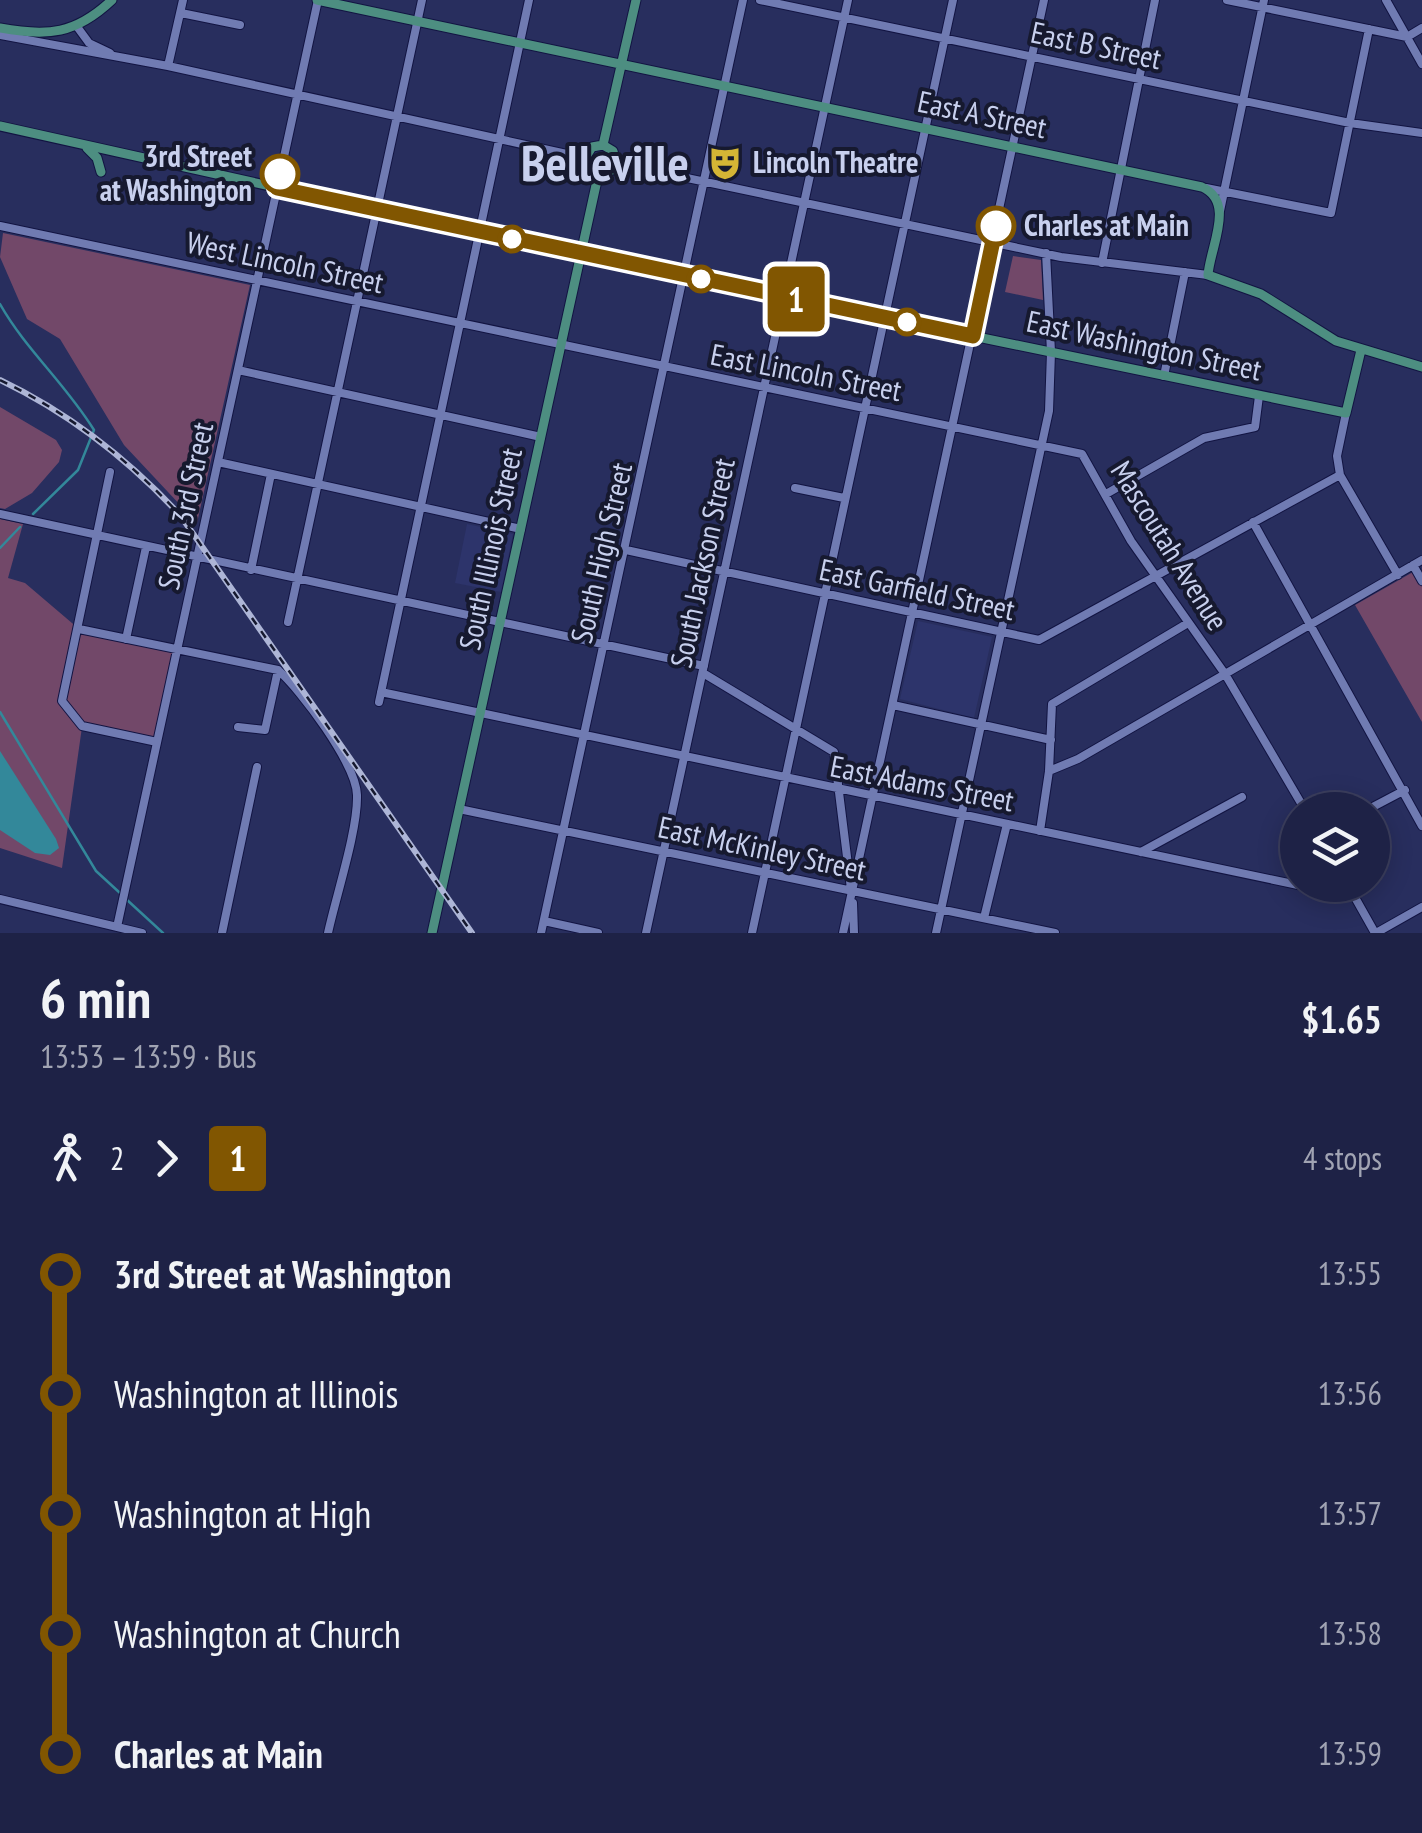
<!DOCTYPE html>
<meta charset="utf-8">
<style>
:root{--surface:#1e2246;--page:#262a4d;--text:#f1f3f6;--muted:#a1a4b3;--line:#3c3f5f}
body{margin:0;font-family:"PT Sans Narrow",sans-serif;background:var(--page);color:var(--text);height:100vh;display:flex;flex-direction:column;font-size:38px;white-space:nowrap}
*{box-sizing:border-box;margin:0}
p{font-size:32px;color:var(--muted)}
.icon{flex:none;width:55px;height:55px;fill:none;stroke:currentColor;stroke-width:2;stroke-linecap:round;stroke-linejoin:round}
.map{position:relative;height:933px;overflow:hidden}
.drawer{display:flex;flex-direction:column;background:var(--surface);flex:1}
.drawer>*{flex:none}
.badge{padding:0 20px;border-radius:8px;font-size:35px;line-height:65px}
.tools{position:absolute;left:1280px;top:792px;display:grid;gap:20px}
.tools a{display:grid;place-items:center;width:110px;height:110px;border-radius:50%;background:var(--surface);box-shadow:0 5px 25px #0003,0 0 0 2px var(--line);font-size:50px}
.map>.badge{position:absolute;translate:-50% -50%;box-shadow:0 0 0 5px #fff}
.legs{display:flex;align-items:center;gap:15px;height:110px;padding:0 40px;font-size:32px}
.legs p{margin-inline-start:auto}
.overview{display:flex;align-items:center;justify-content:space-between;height:170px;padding:0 40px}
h1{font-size:55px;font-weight:700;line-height:75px}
ul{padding:0 40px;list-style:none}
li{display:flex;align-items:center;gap:35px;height:120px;font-size:38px}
li i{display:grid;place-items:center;width:15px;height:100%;margin:0 12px;background:currentColor}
li i::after{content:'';width:25px;height:25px;margin:-12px;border:8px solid;border-radius:50%;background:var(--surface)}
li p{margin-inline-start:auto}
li:first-child i{background:linear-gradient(#0000 50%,currentColor 0)}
li:last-child i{background:linear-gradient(currentColor 50%,#0000 0)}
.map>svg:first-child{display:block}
.built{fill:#2d346b}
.green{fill:#724869}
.water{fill:#33889a}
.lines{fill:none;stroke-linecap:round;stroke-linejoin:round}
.stream{stroke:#33889a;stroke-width:2.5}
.minor-casing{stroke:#121442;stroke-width:10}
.major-casing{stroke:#121442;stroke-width:11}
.minor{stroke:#707bb2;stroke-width:8}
.major{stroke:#4d8e81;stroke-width:9}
.rail-casing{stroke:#adb5d6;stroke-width:6}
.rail{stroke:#16192f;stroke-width:2.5;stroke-dasharray:8;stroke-linecap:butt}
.line-1-casing{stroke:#fff;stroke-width:22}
.line-1{stroke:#815601;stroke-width:15}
.stop-1-dot{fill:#fff;stroke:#815601;stroke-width:5}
.labels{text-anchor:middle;stroke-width:8;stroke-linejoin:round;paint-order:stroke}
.street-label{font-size:30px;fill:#c8d0ee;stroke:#16192f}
.stop-label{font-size:30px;font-weight:bold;fill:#c8d0ee;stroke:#16192f;text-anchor:end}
.poi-label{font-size:30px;font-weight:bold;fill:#c8d0ee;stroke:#16192f;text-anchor:start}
.town-label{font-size:50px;font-weight:bold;fill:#c8d0ee;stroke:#16192f}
</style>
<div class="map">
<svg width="1422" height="933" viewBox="0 0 1422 933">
<rect width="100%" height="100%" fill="#282e5e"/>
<path class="built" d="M 467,524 L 513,534 L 501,592 L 455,583 Z
M 918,621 L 992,637 L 974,718 L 900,699 Z"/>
<path class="green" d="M 3,233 L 250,285 L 197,523 L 124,445 L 60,339 L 27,319 L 0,257 Z
M 1013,256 L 1041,260 L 1043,300 L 1005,292 Z
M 0,407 L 56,440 L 62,450 L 59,462 L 32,493 L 5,509 L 0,508 Z
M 0,519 L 23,524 L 8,578 L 25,583 L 79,629 L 175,650 L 157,742 L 82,727 L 62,868 L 0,848 Z
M 1413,572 L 1422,587 L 1422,722 L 1355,605 Z"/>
<path class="water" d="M 0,751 L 56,839 L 59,848 L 50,855 L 35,853 L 0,830 Z"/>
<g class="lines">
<path class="stream" d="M 0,304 C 26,350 65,383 94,430 L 78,470 L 33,514
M 0,548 L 20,527
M 0,712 L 96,871 L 120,893
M 126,899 L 163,933"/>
<g class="minor-casing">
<path id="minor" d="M 760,0 L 1350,123 L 1422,133
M 1227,0 L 1407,37 L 1422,28
M 1386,0 L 1422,64
M 181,13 L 240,25
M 78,28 L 89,43 L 110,53
M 0,35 L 168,66 L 585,158
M 168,66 L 183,0
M 616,163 L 1061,257 L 1208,275
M 1206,188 L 1331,213 L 1369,29
M 1220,211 L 1264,0
M 0,226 L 1082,454 L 1131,541 L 1225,674 L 1305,810
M 1102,263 L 1155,0
M 238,370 L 541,437
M 1164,376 L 1185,272
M 1346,413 L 1337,456 L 1340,475 L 1398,575
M 218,462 L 521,529
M 110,472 L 62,701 L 82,726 L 157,742
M 795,488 L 844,498
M 1106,494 L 1204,438 L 1255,427 L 1259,396
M 0,514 L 704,666
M 1253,522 L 1422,826
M 626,550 L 1039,640 L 1340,475
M 1413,565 L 1422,581
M 251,570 L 271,474
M 288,622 L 422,0
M 79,629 L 278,670 C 301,690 356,764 357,795 C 358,830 336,896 328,933
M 126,639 L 146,547
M 703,673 L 834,752 L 851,889
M 381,692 L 1355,897
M 379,702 L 529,0
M 893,705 L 1051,740
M 238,727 L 265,730 L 278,670
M 1049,771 L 1078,759 L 1422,560
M 459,809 L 1055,933
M 1367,810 L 1405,790
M 1040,831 L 1049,771 L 1052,704 L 1188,623
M 1141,852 L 1242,797
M 1348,885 L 1375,933
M 0,899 L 142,933
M 853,903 L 854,933
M 984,918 L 1007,824
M 544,921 L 598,933
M 117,927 L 318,0
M 222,933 L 257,767
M 541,933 L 743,0
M 646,933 L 848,0
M 752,933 L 953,0
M 843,933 L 1044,0
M 936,933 L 1049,411 L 1051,352 L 1046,253
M 1376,933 L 1422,907"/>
</g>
<g class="major-casing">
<path id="major" d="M 317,0 L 1202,187 C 1236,202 1210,247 1208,275 L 1261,294 L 1336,341 L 1422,367
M 0,28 C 48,37 76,34 112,0
M 0,126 L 571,253 L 1346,413 L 1361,350
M 603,145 L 636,0
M 87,148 L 97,158 L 101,172
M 598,176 L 589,171 L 585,158 L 592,147 L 603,145
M 598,176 L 608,174 L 616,163 L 613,151 L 603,145
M 432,933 L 598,176"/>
</g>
<use href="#minor" class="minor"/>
<use href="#major" class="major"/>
<g class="rail-casing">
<path id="rail" d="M 0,380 C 69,413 128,459 180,515 L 472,933"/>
</g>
<use href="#rail" class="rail"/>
</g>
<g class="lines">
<g class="line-1-casing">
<path id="line-1" d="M 280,174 L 277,188 L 973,336 L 996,226"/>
</g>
<use href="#line-1" class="line-1"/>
</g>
<defs>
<g id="theatre-bare" transform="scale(2.7)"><path d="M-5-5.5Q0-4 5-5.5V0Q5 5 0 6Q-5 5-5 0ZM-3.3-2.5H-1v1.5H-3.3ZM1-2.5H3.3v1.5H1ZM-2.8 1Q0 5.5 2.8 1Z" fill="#d4b535" stroke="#16192f" stroke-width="2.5" paint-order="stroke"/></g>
</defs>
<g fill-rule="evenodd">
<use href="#theatre-bare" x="725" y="163"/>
</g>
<g class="stop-1-dot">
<circle cx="280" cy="174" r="18"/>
<circle cx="996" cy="226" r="18"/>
<circle cx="512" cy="239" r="12"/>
<circle cx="701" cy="279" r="12"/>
<circle cx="907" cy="322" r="12"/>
</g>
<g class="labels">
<g class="street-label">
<text transform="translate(1096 46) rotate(12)" y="10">East B Street</text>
<text transform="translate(982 115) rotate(12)" y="10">East A Street</text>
<text transform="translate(285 263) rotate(12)" y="10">West Lincoln Street</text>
<text transform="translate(1144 346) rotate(12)" y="10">East Washington Street</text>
<text transform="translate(806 373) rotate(11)" y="10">East Lincoln Street</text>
<text transform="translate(186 506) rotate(-78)" y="10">South 3rd Street</text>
<text transform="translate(1169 546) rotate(58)" y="10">Mascoutah Avenue</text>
<text transform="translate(491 549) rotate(-78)" y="10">South Illinois Street</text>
<text transform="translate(602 553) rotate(-77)" y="10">South High Street</text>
<text transform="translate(703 563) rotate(-78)" y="10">South Jackson Street</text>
<text transform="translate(917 590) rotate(12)" y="10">East Garfield Street</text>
<text transform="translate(922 784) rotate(11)" y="10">East Adams Street</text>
<text transform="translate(762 849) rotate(12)" y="10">East McKinley Street</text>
</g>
<g class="stop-label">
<text x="252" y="167">3rd Street<tspan x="252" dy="34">at Washington</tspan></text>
<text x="1024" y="236" text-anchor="start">Charles at Main</text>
</g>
<g class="poi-label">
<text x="753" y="173">Lincoln Theatre</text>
</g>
<g class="town-label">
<text x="605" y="181">Belleville</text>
</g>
</g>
</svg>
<div class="tools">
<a><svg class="icon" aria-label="layers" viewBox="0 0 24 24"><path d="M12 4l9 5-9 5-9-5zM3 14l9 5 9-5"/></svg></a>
</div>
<b class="badge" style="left:796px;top:299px;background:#815601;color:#fff">1</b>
</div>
<section class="drawer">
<div class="overview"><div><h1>6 min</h1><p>13:53 – 13:59 · Bus</p></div><b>$1.65</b></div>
<div class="legs"><svg class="icon" aria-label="walk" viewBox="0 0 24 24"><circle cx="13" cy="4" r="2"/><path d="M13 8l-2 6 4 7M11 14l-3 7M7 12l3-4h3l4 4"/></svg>2<svg class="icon" aria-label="forward" viewBox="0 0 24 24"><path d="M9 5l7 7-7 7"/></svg><b class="badge" style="background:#815601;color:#fff">1</b><p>4 stops</p></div>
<ul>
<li><i style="color:#815601"></i><b>3rd Street at Washington</b><p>13:55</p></li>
<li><i style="color:#815601"></i><span>Washington at Illinois</span><p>13:56</p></li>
<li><i style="color:#815601"></i><span>Washington at High</span><p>13:57</p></li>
<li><i style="color:#815601"></i><span>Washington at Church</span><p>13:58</p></li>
<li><i style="color:#815601"></i><b>Charles at Main</b><p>13:59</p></li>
</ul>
</section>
